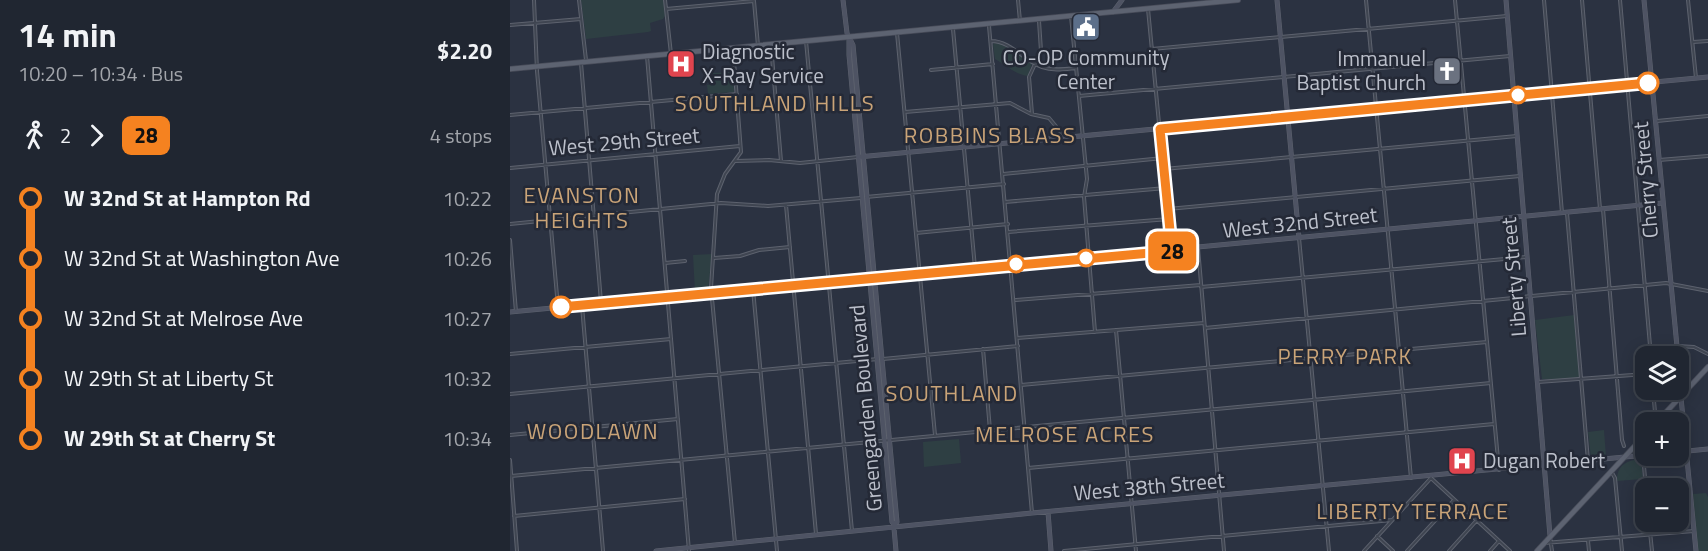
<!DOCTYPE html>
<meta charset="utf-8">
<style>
:root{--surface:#202631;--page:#2d323d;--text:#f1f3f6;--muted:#a2a5ab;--line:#3d434d}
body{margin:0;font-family:"Titillium Web",sans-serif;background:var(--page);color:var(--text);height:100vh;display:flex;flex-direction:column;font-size:22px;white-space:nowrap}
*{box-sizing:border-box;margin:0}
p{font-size:20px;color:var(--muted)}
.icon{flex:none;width:33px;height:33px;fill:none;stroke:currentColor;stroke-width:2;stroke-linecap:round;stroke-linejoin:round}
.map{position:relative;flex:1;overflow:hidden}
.side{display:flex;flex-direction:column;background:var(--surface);width:510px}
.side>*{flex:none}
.badge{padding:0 12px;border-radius:9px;font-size:21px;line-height:39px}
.fabs{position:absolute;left:1125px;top:346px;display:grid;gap:12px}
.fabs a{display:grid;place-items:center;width:54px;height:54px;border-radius:12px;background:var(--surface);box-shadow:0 3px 15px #0003,0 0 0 2px var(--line);font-size:30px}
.map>.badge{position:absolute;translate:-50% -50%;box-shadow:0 0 0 3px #fff}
.legs{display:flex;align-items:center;gap:9px;height:66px;padding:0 18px;font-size:20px}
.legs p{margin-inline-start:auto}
.summary{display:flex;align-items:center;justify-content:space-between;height:102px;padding:0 18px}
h1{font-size:33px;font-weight:700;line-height:45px}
ul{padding:0 18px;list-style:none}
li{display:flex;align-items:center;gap:21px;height:60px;font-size:22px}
li i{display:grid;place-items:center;width:9px;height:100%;margin:0 8px;background:currentColor}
li i::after{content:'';width:15px;height:15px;margin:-8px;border:4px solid;border-radius:50%;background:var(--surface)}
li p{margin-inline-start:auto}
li:first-child i{background:linear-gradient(#0000 50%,currentColor 0)}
li:last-child i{background:linear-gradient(currentColor 50%,#0000 0)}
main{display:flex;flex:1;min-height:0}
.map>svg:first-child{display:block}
.green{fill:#2e3f43}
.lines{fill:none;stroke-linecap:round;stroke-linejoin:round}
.street-casing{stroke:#5d626e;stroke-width:4}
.secondary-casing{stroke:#5d626e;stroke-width:5}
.primary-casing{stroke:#494d5a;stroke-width:6}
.street{stroke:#3f4551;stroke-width:2}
.secondary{stroke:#4e5363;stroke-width:4}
.primary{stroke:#5d6371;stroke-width:4.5}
.line-1-casing{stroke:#fff;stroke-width:14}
.line-1{stroke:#f58220;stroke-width:9}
.stop-1-dot{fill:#fff;stroke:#f58220;stroke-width:3}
.labels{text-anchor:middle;stroke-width:5;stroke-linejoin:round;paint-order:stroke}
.poi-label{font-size:21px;fill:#bcc0cb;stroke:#242936;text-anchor:start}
.street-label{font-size:21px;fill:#bcc0cb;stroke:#242936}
.neighbourhood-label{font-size:22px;letter-spacing:1.5px;fill:#caa478;stroke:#242936}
</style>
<main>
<section class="side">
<div class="summary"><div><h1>14 min</h1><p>10:20 – 10:34 · Bus</p></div><b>$2.20</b></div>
<div class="legs"><svg class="icon" aria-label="walk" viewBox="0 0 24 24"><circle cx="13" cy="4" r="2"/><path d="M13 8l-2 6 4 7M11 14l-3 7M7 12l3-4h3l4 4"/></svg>2<svg class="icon" aria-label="forward" viewBox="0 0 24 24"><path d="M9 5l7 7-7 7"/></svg><b class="badge" style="background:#f58220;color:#111">28</b><p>4 stops</p></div>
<ul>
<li><i style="color:#f58220"></i><b>W 32nd St at Hampton Rd</b><p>10:22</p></li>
<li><i style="color:#f58220"></i><span>W 32nd St at Washington Ave</span><p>10:26</p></li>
<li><i style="color:#f58220"></i><span>W 32nd St at Melrose Ave</span><p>10:27</p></li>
<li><i style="color:#f58220"></i><span>W 29th St at Liberty St</span><p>10:32</p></li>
<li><i style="color:#f58220"></i><b>W 29th St at Cherry St</b><p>10:34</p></li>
</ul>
</section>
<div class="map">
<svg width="1198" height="551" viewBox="0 0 1198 551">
<rect width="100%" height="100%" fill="#2b3241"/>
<path class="green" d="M 71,0 L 154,0 L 155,16 L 153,19 L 140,23 L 141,31 L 138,32 L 76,39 Z
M 484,43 L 491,44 L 522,63 L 518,76 C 504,74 496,65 485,59 L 483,45 Z
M 223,72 L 224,92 L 198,94 L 197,85 L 204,84 L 203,73 Z
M 202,254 L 198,291 L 185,293 L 183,255 Z
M 1064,315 L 1070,377 L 1058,380 L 1032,379 L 1025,320 Z
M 1094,430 L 1096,456 L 1081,458 L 1078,432 Z
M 449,439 L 451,463 L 414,467 L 413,442 Z
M 1173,456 L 1174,465 L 1156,467 L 1155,463 L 1136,464 L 1137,459 Z
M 1129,459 L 1131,461 L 1133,479 L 1107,481 C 1107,466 1115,461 1129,459 Z
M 1196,493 L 1198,497 L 1198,551 L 1188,551 L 1183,494 Z"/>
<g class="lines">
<g class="street-casing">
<path id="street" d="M 24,0 L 27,71 L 48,307
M 69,0 L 76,60
M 155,0 L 161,54
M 508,0 L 510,21
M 856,0 L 901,478
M 945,0 L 989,470
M 1034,0 L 1052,213
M 1072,0 L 1090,209
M 1110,0 L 1141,357
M 1178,0 L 1186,78
M 244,1 L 248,46
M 156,9 L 244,1
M 638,9 L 661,248
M 561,16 L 577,179 L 574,197 L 585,332
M 0,25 L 71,19
M 479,26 L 522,513
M 443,29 L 465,268
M 387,33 L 425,435
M 296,41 L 342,531
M 481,41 C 501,41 514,61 532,67 C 543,71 555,69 566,68
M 1183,42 L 1198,41
M 261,45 L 271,161
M 223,48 L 231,152 L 215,174 L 207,194 L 201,288 L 225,543
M 642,49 L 997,16
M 137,56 L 179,551
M 71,63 L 91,302
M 421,70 L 483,64
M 569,96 L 1000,56
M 395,112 L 500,103 L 521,114 L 539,118 L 554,136
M 522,114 L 519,77 L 531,51 L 529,21
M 0,115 L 227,94
M 1147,121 L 1198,116
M 1149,160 L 1198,156
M 225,161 L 259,160 L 290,163 L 348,157
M 0,168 L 230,146
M 654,169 L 1007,136
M 493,174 L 653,158
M 356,197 L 494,184
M 495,202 L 656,188
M 276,205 L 306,534
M 658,209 L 1010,176
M 1093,209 L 1112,440 L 1114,446
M 1057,213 L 1078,461
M 0,224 L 211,203 L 258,206 L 351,198
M 498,232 L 659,219
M 406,233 L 498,224
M 789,238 L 819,551
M 0,240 L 6,312
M 688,248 L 714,551
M 204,258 L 230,256 L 249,250 L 280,247
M 155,263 L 175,261
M 691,287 L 1017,257
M 243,289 L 267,551
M 506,300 L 691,285
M 72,306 L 93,551
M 695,328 L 1156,283 L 1198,291
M 606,330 L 626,551
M 507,338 L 694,323
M 1167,346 L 1184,347 L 1198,354
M 473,349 L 480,430
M 0,354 L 161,339
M 373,359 L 508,346
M 1028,382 L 1136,374
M 511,385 L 977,342
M 1143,390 L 1146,423
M 0,394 L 368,359
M 0,435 L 168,419
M 1133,455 L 1136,489
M 0,460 L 7,551
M 518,468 L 984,424
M 1101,471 L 1105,478 L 1112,551
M 1,476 L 981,383
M 921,478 L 1000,551
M 4,516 L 175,499
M 1139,522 L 1142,551
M 867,536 L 883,551
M 1040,537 L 1042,551
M 1078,541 L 1079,551
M 1034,543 L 1184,531
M 554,551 L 882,520
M 854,551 L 921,478
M 897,551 L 944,500
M 939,551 L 967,520
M 980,551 L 989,541"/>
</g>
<g class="secondary-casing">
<path id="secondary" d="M 333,0 L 337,33 L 343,45 L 387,522 L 384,524
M 767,0 L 789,238
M 996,0 L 1040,536
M 1134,0 L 1168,357
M 603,12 L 612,0
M 339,38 L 339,55 L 382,522 L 384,524
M 348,157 L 1198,77
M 0,312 L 1153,203
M 1168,367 L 1186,551
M 1168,452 L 1198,449
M 538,512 L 541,551
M 384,528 L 386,551
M 146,551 L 522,513 L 1136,455"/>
</g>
<g class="primary-casing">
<path id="primary" d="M 0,69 L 728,0
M 1146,423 L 1198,367
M 1027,551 L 1136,434"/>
</g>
<use href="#street" class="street"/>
<use href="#secondary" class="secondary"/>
<use href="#primary" class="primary"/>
</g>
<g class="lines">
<g class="line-1-casing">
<path id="line-1" d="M 51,307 L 662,251 L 650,129 L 1138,83"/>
</g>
<use href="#line-1" class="line-1"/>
</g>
<defs>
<g id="civic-square" transform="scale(1.5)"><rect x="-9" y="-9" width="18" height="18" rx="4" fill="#5c6f8a" stroke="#242936"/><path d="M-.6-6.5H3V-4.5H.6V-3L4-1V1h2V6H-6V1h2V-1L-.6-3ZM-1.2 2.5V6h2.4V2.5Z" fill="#fff"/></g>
<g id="hospital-square" transform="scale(1.5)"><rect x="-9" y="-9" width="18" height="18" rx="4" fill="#e0444e" stroke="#242936"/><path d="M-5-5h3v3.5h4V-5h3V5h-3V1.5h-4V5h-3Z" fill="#fff"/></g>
<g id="church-square" transform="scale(1.5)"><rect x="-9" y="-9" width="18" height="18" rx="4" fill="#6b7280" stroke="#242936"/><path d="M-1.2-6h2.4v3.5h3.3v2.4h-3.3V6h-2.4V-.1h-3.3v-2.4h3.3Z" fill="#fff"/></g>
</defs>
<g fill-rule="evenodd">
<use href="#civic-square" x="576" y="27"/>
<use href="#hospital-square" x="171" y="64"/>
<use href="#church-square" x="937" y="71"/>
<use href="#hospital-square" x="952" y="461"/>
</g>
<g class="stop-1-dot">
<circle cx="1138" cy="83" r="10"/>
<circle cx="1008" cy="95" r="8"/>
<circle cx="576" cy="258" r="8"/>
<circle cx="506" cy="264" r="8"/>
<circle cx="51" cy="307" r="10"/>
</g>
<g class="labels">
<g class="poi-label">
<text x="192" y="59">Diagnostic<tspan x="192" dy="24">X-Ray Service</tspan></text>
<text x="576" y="65" text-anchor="middle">CO-OP Community<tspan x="576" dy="24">Center</tspan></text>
<text x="916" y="66" text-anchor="end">Immanuel<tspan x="916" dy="24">Baptist Church</tspan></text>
<text x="973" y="468">Dugan Robert</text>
</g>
<g class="street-label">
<text transform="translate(114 142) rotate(-5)" y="7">West 29th Street</text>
<text transform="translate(1136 180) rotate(-95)" y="7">Cherry Street</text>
<text transform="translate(790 223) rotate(-6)" y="7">West 32nd Street</text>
<text transform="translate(1004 277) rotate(-95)" y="7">Liberty Street</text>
<text transform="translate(356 408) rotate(-95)" y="7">Greengarden Boulevard</text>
<text transform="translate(639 487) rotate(-5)" y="7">West 38th Street</text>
</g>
<g class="neighbourhood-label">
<text x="265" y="111">SOUTHLAND HILLS</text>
<text x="480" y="143">ROBBINS BLASS</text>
<text x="72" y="203">EVANSTON<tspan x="72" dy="25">HEIGHTS</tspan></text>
<text x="835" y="364">PERRY PARK</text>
<text x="442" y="401">SOUTHLAND</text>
<text x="83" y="439">WOODLAWN</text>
<text x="555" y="442">MELROSE ACRES</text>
<text x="903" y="519">LIBERTY TERRACE</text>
</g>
</g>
</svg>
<div class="fabs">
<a><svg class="icon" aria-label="layers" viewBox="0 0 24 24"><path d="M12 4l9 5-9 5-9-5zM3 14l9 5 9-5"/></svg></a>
<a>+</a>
<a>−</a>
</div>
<b class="badge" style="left:662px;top:251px;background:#f58220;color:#111">28</b>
</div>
</main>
